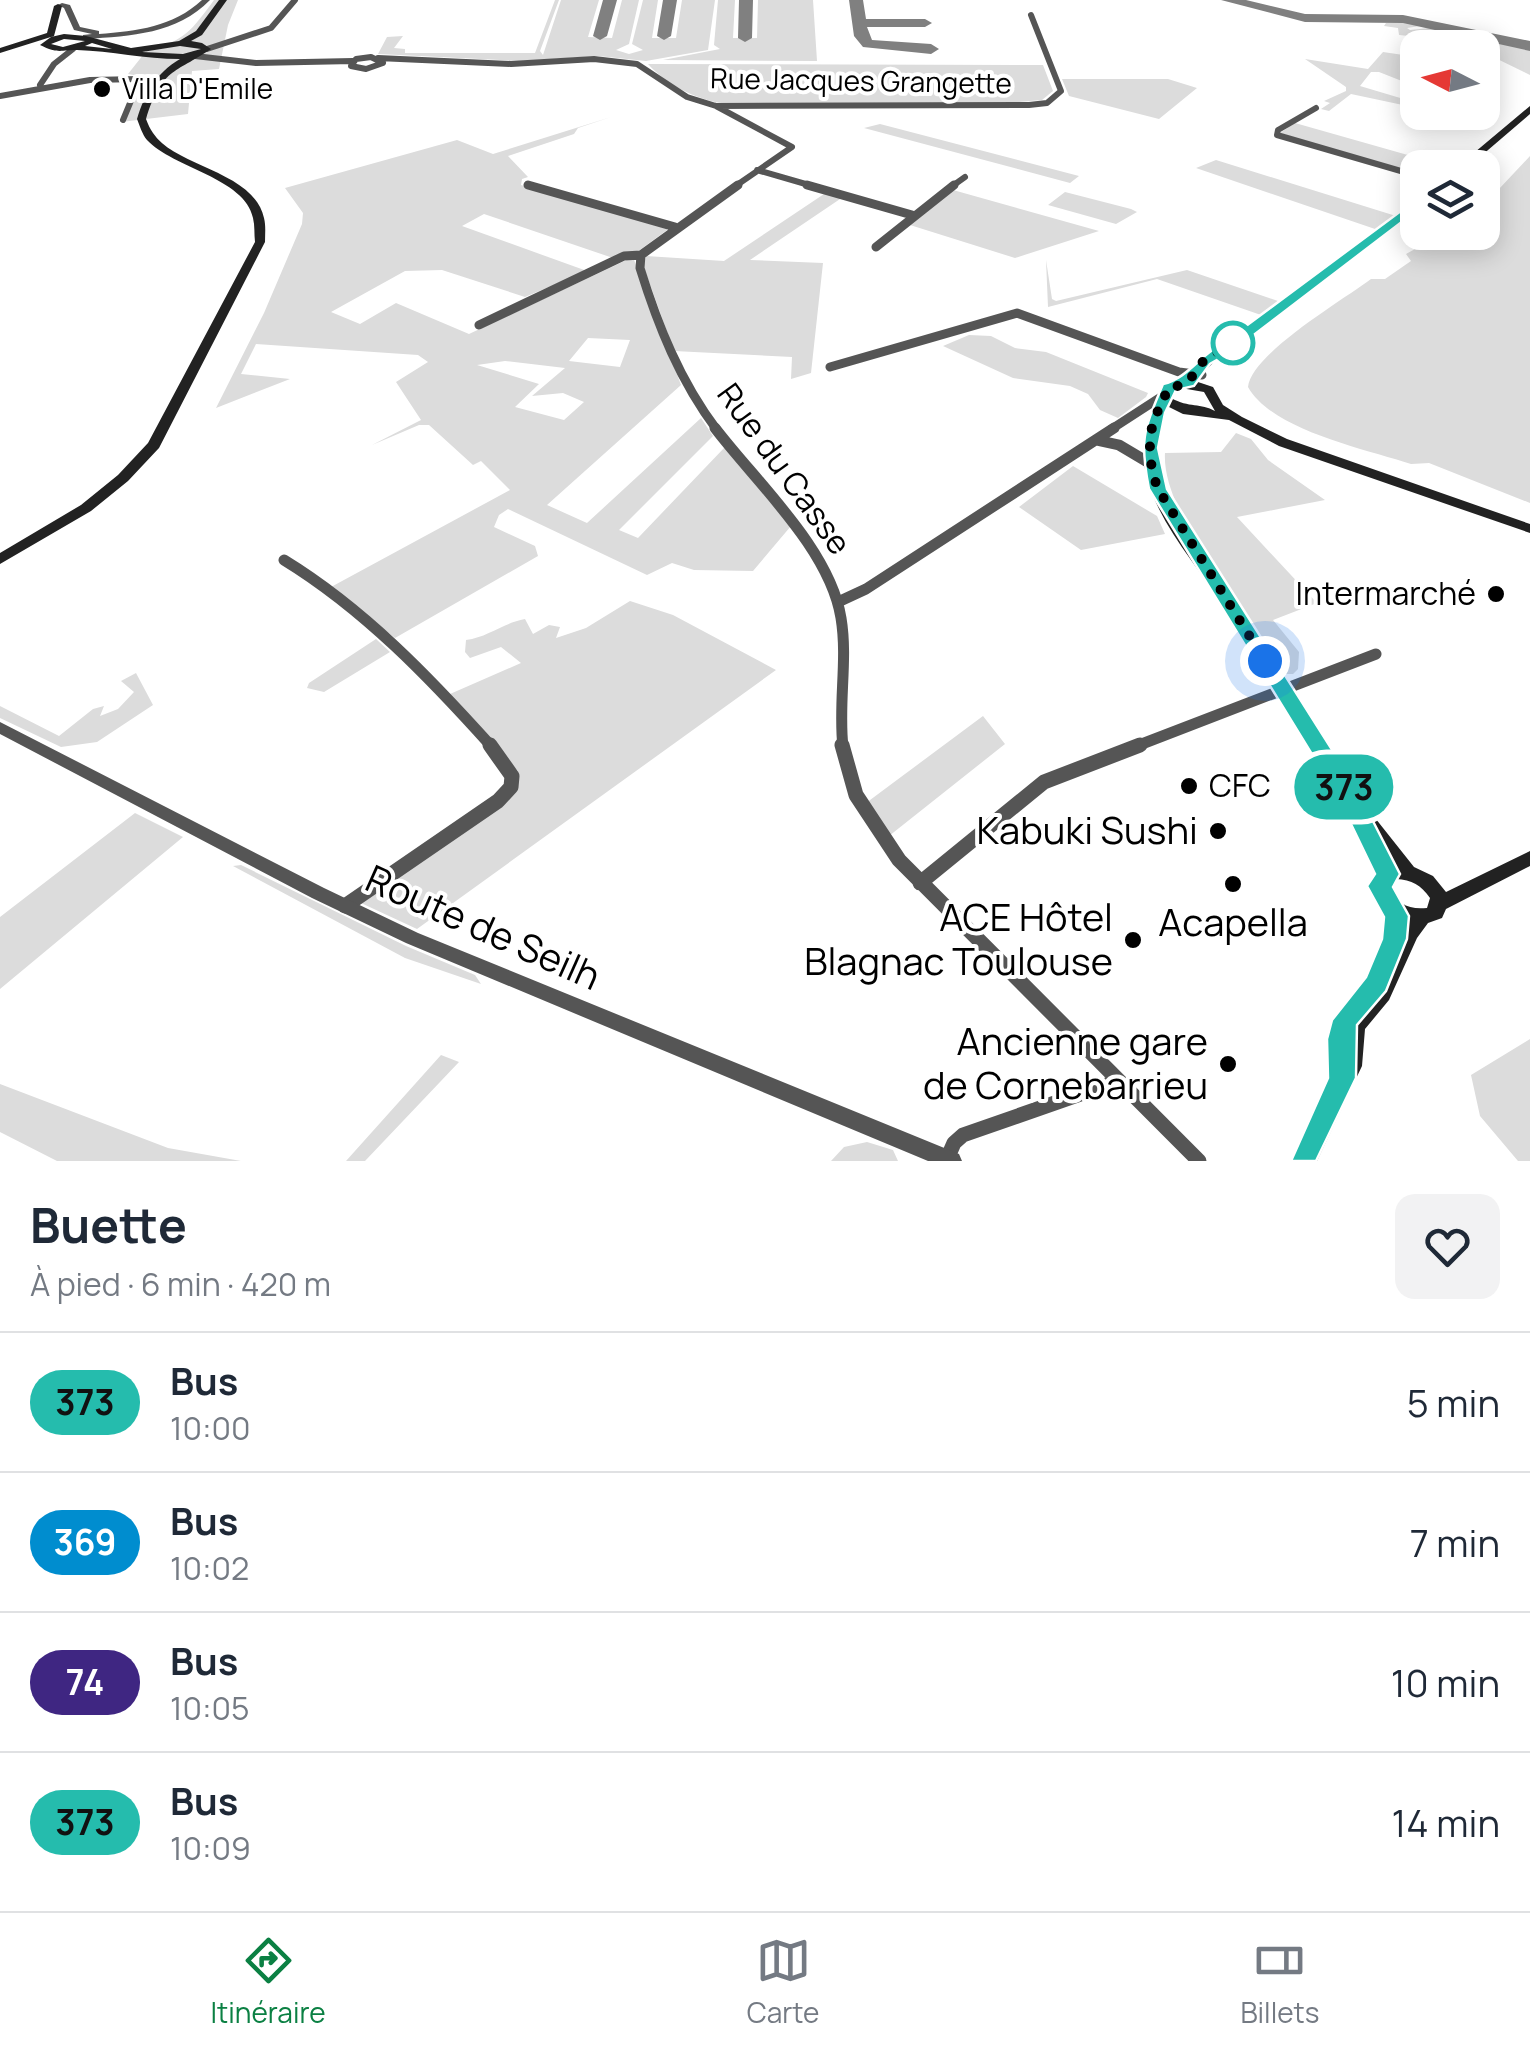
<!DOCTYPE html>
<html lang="fr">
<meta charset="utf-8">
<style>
:root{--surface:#fff;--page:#f2f2f3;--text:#1f2937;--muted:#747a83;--line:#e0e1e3;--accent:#0b8043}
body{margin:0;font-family:Manrope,sans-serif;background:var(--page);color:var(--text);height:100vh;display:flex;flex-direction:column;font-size:38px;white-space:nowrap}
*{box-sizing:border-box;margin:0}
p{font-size:32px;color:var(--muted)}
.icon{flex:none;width:55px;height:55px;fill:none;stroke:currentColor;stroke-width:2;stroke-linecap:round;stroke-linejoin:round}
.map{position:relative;height:1161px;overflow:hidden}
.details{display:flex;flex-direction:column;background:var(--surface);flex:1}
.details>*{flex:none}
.badge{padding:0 20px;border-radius:32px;font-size:35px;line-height:65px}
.needle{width:65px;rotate:276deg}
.tools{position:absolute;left:1400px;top:30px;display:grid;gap:20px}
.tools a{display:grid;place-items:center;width:100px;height:100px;border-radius:20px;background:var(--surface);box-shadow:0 5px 25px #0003;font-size:50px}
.you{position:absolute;width:50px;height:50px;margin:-25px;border:8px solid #fff;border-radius:50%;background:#1a73e8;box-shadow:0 0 0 15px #1a73e833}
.map>.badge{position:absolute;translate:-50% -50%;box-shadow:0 0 0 5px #fff}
.round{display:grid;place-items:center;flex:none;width:105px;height:105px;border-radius:20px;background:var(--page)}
.summary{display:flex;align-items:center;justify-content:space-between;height:170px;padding:0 30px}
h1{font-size:48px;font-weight:700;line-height:75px}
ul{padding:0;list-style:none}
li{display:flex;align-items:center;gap:30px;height:140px;padding:0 30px;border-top:2px solid var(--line)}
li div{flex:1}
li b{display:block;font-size:38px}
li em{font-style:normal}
li .badge{min-width:110px;font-weight:700;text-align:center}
.tab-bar{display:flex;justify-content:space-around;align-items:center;height:140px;border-top:2px solid var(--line);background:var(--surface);font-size:28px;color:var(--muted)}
.tab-bar a{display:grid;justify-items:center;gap:5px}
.tab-bar .selected{color:var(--accent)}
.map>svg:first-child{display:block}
.green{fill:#dcdcdc;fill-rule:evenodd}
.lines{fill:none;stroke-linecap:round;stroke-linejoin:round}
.taxiway{fill:#808080;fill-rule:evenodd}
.minor-far3{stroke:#555;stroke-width:6}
.minor-far2{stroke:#555;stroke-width:9}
.minor-far1{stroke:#555;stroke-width:11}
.minor{stroke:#555;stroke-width:15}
.tertiary{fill:#555;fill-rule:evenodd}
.secondary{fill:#222;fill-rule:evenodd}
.line{fill:#25bcad;stroke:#fff;stroke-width:2.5}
.walk{stroke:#000;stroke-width:10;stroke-dasharray:0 18}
.poi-dot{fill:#000;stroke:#fff;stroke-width:4}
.stop-dot{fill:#fff;stroke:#25bcad;stroke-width:5}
.labels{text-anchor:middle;stroke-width:8;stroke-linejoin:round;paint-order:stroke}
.far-street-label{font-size:28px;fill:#000;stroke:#fff}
.far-poi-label{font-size:28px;fill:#000;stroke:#fff;text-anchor:start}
.street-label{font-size:32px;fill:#000;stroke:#fff}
.poi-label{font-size:32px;fill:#000;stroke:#fff;text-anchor:end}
.near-poi-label{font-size:38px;fill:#000;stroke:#fff;text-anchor:end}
.near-street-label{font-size:38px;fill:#000;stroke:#fff}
</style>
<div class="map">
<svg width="1530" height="1161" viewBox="0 0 1530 1161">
<rect width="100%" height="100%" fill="#fff"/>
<path class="green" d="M 214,0 L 238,0 L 228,25 L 219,69 L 192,71 L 188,114 L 121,122 L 146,80 L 145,77 L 128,74 L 147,50 C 184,42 192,30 214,0 Z
M 555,0 L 559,0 L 540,51 L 543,55 L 561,0 L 599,0 L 588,37 L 612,38 L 622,0 L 639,0 L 629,44 L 616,50 L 629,54 L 643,50 L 632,44 L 643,0 L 658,0 L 652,38 L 676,38 L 682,0 L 715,0 L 708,50 L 646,61 L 598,56 L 520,61 L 378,54 L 387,37 L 403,36 L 394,48 L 405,49 L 405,53 L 535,53 Z
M 718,0 L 735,0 L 733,38 L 757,38 L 758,0 L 813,0 L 817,61 L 663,60 L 720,49 L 714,45 Z
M 1407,22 L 1420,26 L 1407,28 L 1410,30 L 1430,28 L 1447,32 L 1427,35 L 1431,37 L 1464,34 L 1530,48 L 1530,75 L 1483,52 L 1482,48 L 1459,41 L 1399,35 L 1398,28 L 1384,26 L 1386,23 L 1351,23 Z
M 1383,52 L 1417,57 L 1417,87 L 1379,72 L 1371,72 L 1360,86 L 1417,103 L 1417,108 L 1351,94 L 1329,111 L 1321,109 L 1330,103 L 1324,101 L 1346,91 L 1346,87 L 1305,59 L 1368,69 Z
M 648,64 L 1043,65 L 1053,91 L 1042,100 L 1006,103 L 720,103 C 693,98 666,84 648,64 Z
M 1062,79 L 1168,79 L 1197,88 L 1159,119 L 1069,96 Z
M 611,117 L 578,128 L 574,134 L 508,156 L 528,177 L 522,179 L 521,185 L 666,227 L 667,230 L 637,252 L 613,258 L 484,214 L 462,226 L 587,271 L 525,297 L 442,270 L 405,271 L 331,312 L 360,324 L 396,303 L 469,334 L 633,257 L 681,385 L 547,505 L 587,523 L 701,418 L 713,436 L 619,530 L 638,538 L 725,447 L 791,526 L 753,571 L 694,570 L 672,563 L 647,575 L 508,509 L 499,515 L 494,527 L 535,546 L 538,556 L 395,638 L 331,587 L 510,490 L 481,461 L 473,465 L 429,425 L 419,425 L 372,445 L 421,420 L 396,382 L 428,362 L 418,355 L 256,344 L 241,374 L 290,379 L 216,408 L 264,313 L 302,224 L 303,213 L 285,188 L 457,140 L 493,154 ZM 588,338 L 630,340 L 620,367 L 569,361 ZM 505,361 L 565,368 L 532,396 L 563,393 L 584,402 L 564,420 L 515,407 L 539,384 L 477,365 Z
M 1295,123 L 1450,167 L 1418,168 L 1417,175 L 1280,133 Z
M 880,124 L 1079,176 L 1070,183 L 864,128 Z
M 1530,156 L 1530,503 L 1429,463 L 1411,464 C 1365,449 1272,430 1248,387 C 1251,354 1343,300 1371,279 L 1385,279 L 1411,261 L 1406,254 L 1444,233 L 1482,232 L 1483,206 Z
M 1216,160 L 1396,216 L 1378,230 L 1196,168 Z
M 953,190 L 1099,231 L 1015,258 L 910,225 Z
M 827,192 L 843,197 L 750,260 L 823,263 L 811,373 L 791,379 L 792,357 L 674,351 L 643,265 L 646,256 L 724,261 Z
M 1065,192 L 1131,209 L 1137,212 L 1116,224 L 1048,205 Z
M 1046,260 L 1052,299 L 1056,301 L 1187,270 L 1278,301 L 1261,315 L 1157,279 L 1048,307 Z
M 969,335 L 991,336 L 1015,348 L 1046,352 L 1148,393 L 1146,397 L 1118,418 L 1100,410 L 1088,394 L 1070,386 L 1013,378 L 943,346 Z
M 1236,433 L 1251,439 L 1268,460 L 1325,500 L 1237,517 L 1317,603 L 1273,620 L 1299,652 L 1298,669 L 1293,674 L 1285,674 C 1253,615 1161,517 1165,453 L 1221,452 Z
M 1073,466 L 1157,516 L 1165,534 L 1081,550 L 1019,507 Z
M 630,601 L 673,615 L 776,670 L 417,929 L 361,903 L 518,783 L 518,771 L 450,694 L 521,663 L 501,647 L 470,658 L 465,652 L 466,640 C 488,637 503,623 525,619 L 533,634 L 549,625 L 560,627 L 556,638 L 586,628 Z
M 376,639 L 390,652 L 324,692 L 307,688 L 309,683 Z
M 136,673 L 153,705 L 97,742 L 61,747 L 0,718 L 0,706 L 59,736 L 93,709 L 104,706 L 100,716 L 118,709 L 134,692 L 121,681 Z
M 983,716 L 1005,744 L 889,836 L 866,803 Z
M 135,813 L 183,837 L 0,989 L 0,917 Z
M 241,865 L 406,946 L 475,975 L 481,984 L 405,958 L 233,866 Z
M 1530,1039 L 1530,1161 L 1518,1161 L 1480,1116 L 1471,1075 Z
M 441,1055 L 459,1062 L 365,1161 L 346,1161 Z
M 0,1084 L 168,1148 L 241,1161 L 57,1161 L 0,1132 Z
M 867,1142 L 893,1150 L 898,1161 L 831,1161 L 844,1147 Z"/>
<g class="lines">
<path class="taxiway" d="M 603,0 L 617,0 L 607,36 L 600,40 L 593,36 Z
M 663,0 L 677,0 L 671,36 L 664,40 L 657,36 Z
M 739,0 L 753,0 L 752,38 L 745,42 L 738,38 Z
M 849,0 L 863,0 L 866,19 L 925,19 L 932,23 L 925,27 L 867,27 L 872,40 L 931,44 L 939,49 L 931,54 L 863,47 L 854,36 Z
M 1221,0 L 1246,0 L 1305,14 L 1403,15 L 1530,41 L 1530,51 L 1403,23 L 1305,22 Z"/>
<path class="minor-far3" d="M 207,49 L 271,28 L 295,0
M 195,56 L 256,63 L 353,61
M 371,57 L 383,63 L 366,69 L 351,66 L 356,59 Z
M 378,58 L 511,64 L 594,59 L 637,64 L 687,97 L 716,106 L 1029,105 L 1047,103 L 1061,91 L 1031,15
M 40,85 L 54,64 L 73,49
M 0,96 L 90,80 L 140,79 L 123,120
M 716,106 L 792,147 L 734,187
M 1316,108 L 1278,130 L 1277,135 L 1418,176
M 757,170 L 816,187
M 528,185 L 535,187
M 951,187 L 965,177"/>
<path class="minor-far2" d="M 528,185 L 675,227
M 807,185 L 912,215
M 876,247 L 954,185
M 479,325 L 624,256 L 641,255
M 830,367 L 1017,313 L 1179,372 L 1202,375
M 717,430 C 680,381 658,326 640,268 L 641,255 L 738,185
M 1110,430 L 1164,395"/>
<path class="minor-far1" d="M 715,428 C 756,482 830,549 841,618 C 848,660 838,704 843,747
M 1096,440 L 1119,445 L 1151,464
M 284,560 C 364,609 430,678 492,747
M 838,602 L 866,589 L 1114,428
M 1134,747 L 1376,654"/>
<path class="minor" d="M 842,745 L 856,795 L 899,860 L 1199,1161
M 920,883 L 1044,782 L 1140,745
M 345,906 L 498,801 L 511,787 L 512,776 L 490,745
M 947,1159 L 954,1143 L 963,1135 L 1115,1082"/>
<path class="tertiary" d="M 202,0 L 210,0 C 177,34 131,36 86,39 L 83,39 L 83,35 L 92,34 L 74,30 L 64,8 L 58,5 L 62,3 L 70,5 L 80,27 L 99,31 L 99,34 C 137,31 173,27 202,0 Z
M 0,722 L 324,888 L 418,933 L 959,1154 L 962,1161 L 928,1161 L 406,943 L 312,898 L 0,734 Z"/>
<path class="secondary" d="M 219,0 L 227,0 L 202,35 L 191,41 L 202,43 L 211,49 C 174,74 162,68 146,119 C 148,124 150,129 153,133 C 175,167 254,171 264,218 C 266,226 265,234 265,242 L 159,448 L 128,481 L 91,511 L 0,564 L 0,553 L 81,505 L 118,475 L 148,443 L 255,242 C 254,234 255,226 253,218 C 245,178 173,168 147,140 C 142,134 140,126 137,119 C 145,93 156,73 180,59 C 145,59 111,51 77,50 C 60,50 58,54 40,45 L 51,37 L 64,34 L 86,36 L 131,48 L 179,41 L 196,31 ZM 64,39 L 85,41 L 63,47 L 51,44 ZM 92,43 L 112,49 L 85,46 ZM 180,46 L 201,49 L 183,54 L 142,52 Z
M 58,4 L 62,6 L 54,36 L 0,53 L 0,48 L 47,33 L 54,6 Z
M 1530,106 L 1530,114 L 1467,168 L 1456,168 Z
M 1418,202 L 1418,210 L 1218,358 L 1195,381 L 1213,387 L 1223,405 L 1242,417 L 1287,439 L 1530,524 L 1530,533 L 1279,446 L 1229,420 L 1183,414 L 1167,406 L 1158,432 L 1158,464 L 1164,487 L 1181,521 L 1234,600 L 1319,737 L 1364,804 L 1414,867 L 1433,876 L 1446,892 L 1530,851 L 1530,866 L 1446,909 L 1442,918 L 1428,923 L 1417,938 L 1389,1000 L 1365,1029 L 1362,1066 L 1317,1161 L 1295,1161 L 1340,1066 L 1342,1053 L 1334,1050 C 1318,1010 1395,968 1386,923 C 1384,909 1375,898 1371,886 L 1377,872 L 1391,865 C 1326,786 1279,695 1224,608 C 1197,564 1155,521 1145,469 C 1138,436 1152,417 1161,388 L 1183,378 L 1209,353 ZM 1181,388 L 1204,392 L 1215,411 C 1201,403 1189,408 1171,398 L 1171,393 ZM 1396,879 C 1412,880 1421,885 1430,898 L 1427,908 C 1409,910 1396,904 1389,886 Z"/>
</g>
<path class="line" d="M 1413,202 L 1424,205 L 1234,350 L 1210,364 L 1194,386 L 1176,390 L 1165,413 L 1158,448 L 1167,489 L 1355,786 L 1400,874 L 1393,887 L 1409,916 L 1407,939 L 1386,991 L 1357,1025 L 1356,1078 L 1316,1161 L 1291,1161 L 1328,1078 L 1327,1039 L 1332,1020 L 1366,977 L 1382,939 L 1384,917 L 1367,886 L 1375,874 L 1337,795 L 1149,489 C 1139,438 1144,430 1163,384 C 1188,378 1199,356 1223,343 Z"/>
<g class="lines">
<path class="walk" d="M 1233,343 L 1204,360 L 1188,382 L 1165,391 C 1166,403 1161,403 1157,413 C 1146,436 1149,466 1158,489 L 1265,661"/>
</g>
<g class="poi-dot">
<circle cx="102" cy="89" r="10"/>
<circle cx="1496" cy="594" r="10"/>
<circle cx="1189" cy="786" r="10"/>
<circle cx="1218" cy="831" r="10"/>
<circle cx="1233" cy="884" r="10"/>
<circle cx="1133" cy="940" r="10"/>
<circle cx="1228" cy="1064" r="10"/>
</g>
<circle class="stop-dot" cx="1233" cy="343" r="20"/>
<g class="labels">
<g class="far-street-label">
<text transform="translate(861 81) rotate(1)" y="10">Rue Jacques Grangette</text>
</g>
<g class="far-poi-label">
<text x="122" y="99">Villa D'Emile</text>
</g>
<g class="street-label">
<text transform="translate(784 469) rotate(54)" y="11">Rue du Casse</text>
</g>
<g class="poi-label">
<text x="1476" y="605">Intermarché</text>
<text x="1209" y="797" text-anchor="start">CFC</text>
</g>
<g class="near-poi-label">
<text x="1198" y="844">Kabuki Sushi</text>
<text x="1113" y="931">ACE Hôtel<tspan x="1113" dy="44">Blagnac Toulouse</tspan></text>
<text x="1233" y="936" text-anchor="middle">Acapella</text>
<text x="1208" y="1055">Ancienne gare<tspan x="1208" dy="44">de Cornebarrieu</tspan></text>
</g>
<g class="near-street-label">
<text transform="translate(483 928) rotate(24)" y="13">Route de Seilh</text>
</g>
</g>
</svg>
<div class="tools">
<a><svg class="needle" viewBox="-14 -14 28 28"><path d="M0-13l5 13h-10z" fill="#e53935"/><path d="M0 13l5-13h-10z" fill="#747a83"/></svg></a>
<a><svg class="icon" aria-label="layers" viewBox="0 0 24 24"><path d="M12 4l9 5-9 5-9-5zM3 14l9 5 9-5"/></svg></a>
</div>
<div class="you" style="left:1265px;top:661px"></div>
<b class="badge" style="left:1344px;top:787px;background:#25bcad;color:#111">373</b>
</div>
<section class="details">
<div class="summary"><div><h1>Buette</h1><p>À pied · 6 min · 420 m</p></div><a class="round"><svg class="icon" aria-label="heart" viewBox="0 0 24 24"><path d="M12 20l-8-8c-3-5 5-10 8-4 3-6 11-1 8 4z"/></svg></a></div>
<ul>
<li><span class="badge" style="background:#25bcad;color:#111">373</span><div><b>Bus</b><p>10:00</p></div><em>5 min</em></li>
<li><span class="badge" style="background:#008dcf;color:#fff">369</span><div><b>Bus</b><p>10:02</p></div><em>7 min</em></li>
<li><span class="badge" style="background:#3f2682;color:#fff">74</span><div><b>Bus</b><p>10:05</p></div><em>10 min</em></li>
<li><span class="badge" style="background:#25bcad;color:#111">373</span><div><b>Bus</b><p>10:09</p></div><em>14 min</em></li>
</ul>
</section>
<nav class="tab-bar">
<a class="selected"><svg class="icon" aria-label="directions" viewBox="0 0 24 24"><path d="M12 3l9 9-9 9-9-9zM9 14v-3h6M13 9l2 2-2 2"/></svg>Itinéraire</a>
<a><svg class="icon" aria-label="map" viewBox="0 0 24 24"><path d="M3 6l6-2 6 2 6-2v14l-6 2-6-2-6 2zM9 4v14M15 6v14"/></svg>Carte</a>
<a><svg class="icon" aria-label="tickets" viewBox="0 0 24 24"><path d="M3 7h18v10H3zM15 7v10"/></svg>Billets</a>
</nav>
